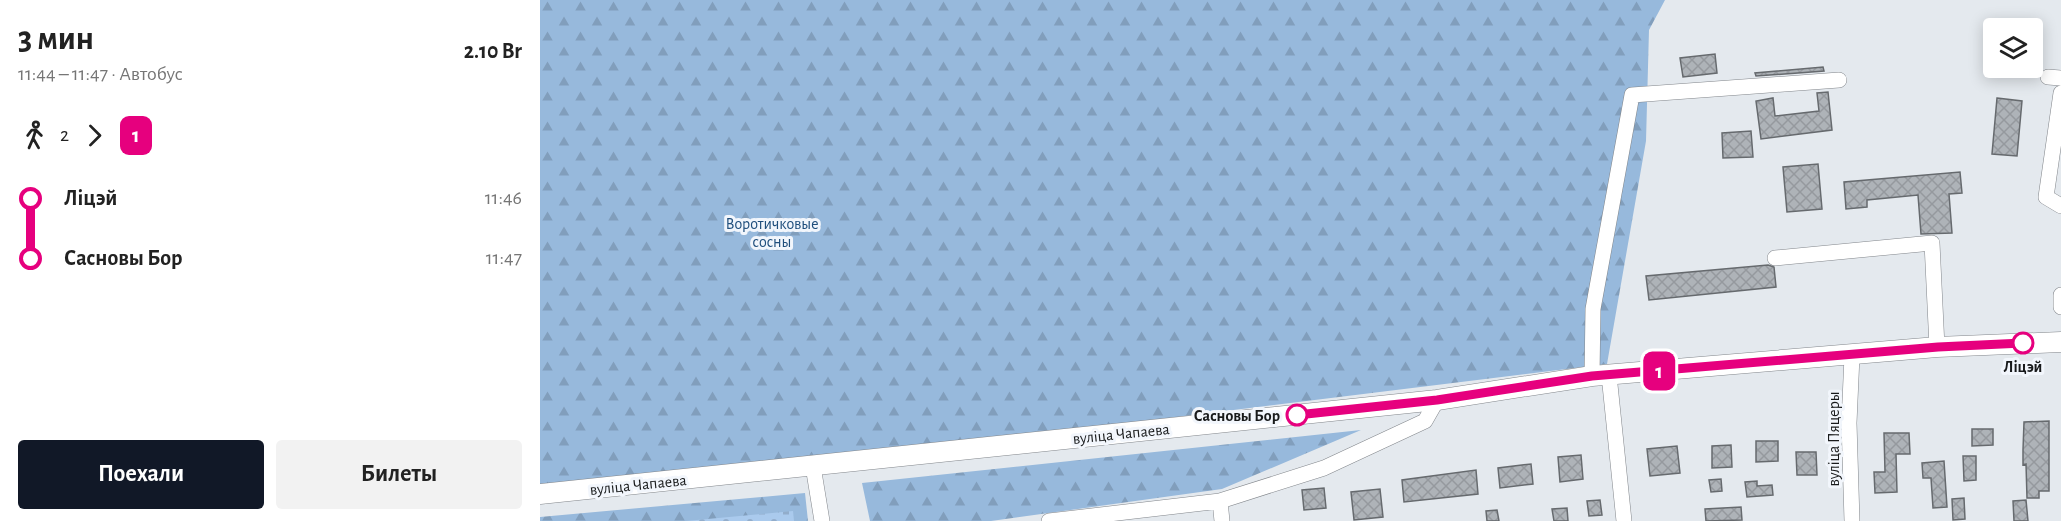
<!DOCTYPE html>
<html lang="ru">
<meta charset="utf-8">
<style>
:root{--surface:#fff;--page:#f2f2f2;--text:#222;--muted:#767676;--accent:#111827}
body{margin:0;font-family:"Alegreya Sans",sans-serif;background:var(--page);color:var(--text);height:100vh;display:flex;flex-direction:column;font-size:22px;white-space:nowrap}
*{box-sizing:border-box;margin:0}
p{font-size:20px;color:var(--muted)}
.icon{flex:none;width:33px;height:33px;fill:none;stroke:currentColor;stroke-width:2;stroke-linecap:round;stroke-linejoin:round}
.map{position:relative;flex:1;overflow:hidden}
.drawer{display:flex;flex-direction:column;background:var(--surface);width:540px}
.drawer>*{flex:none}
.badge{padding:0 12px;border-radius:9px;font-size:21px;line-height:39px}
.buttons{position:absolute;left:1443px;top:18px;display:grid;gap:12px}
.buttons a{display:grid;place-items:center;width:60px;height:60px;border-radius:6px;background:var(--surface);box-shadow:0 3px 15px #0003;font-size:30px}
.map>.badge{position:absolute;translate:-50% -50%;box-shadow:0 0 0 3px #fff}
.legs{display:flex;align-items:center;gap:9px;height:66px;padding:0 18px;font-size:20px}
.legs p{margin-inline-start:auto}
.headline{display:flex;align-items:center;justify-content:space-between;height:102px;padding:0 18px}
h1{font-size:33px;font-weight:600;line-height:45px}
.action{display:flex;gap:12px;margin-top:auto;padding:12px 18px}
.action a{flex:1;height:69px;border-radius:6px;background:var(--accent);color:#fff;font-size:24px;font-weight:600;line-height:69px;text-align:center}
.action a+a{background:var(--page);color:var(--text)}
ul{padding:0 18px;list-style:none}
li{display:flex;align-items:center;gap:21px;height:60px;font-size:22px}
li i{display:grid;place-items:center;width:9px;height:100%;margin:0 8px;background:currentColor}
li i::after{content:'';width:15px;height:15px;margin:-8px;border:4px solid;border-radius:50%;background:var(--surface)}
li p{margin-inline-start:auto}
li:first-child i{background:linear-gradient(#0000 50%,currentColor 0)}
li:last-child i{background:linear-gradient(currentColor 50%,#0000 0)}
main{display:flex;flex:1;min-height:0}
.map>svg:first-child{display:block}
.forest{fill:url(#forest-firs)}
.cemetery{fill:url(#cemetery-stones)}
.building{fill:url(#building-cross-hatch);stroke:#666a6e;stroke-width:1.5}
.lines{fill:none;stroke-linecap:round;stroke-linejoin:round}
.minor-casing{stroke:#82868b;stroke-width:16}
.major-casing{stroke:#82868b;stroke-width:21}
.minor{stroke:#fff;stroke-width:15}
.major{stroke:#fff;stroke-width:20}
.line-1-casing{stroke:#fff;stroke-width:14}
.line-1{stroke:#e6007e;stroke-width:9}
.stop-1-dot{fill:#fff;stroke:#e6007e;stroke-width:3}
.labels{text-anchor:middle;stroke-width:6;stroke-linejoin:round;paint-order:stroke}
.park-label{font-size:16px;fill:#1f4e7c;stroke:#f2f6fc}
.stop-label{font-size:16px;font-weight:bold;fill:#181a1b;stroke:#f2f6fc}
.street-label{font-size:16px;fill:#181a1b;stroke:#f2f6fc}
</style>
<main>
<section class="drawer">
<div class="headline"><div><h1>3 мин</h1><p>11:44 – 11:47 · Автобус</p></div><b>2.10 Br</b></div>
<div class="legs"><svg class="icon" aria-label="walk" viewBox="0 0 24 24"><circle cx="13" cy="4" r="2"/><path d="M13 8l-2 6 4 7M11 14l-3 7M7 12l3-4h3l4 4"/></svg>2<svg class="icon" aria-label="forward" viewBox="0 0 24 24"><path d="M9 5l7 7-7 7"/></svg><b class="badge" style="background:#e6007e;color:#fff">1</b></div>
<ul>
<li><i style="color:#e6007e"></i><b>Ліцэй</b><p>11:46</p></li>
<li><i style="color:#e6007e"></i><b>Сасновы Бор</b><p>11:47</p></li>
</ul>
<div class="action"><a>Поехали</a><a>Билеты</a></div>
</section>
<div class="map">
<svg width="1521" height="521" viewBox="0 0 1521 521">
<defs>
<pattern id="forest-firs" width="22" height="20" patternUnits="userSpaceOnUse" patternTransform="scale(1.5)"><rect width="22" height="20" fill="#97b9dc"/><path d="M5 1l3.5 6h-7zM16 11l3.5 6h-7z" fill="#819ebc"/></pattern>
<pattern id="cemetery-stones" width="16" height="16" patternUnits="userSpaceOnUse" patternTransform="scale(1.5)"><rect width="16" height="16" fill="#aacaed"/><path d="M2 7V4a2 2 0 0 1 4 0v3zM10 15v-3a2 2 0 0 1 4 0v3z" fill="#92adcb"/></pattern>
<pattern id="building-cross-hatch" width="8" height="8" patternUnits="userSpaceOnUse" patternTransform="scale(1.5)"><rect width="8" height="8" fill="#aeb3b8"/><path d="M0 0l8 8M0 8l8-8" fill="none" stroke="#95999e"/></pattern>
</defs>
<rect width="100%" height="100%" fill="#e4e9ee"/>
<path class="forest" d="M 0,0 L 1125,0 L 1109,30 L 1106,141 L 1067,364 L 167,475 L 0,486 Z
M 821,430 L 682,489 L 451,521 L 330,521 L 322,483 Z
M 265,493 L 268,521 L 0,521 L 0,517 Z"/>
<path class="cemetery" d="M 253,511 L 254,521 L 146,521 Z"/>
<path class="building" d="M 1175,54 L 1177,73 L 1143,77 L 1140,58 Z
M 1283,67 L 1284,71 L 1216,76 L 1215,73 Z
M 1288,92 L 1292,130 L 1221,139 L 1216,101 L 1233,98 L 1235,116 L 1279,111 L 1277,93 Z
M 1457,98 L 1482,101 L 1477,156 L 1452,154 Z
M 1211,131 L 1213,157 L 1183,158 L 1182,133 Z
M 1278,164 L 1282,209 L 1247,212 L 1243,167 Z
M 1420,172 L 1422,193 L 1409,194 L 1412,233 L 1381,234 L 1378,195 L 1327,200 L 1327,207 L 1306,209 L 1304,182 Z
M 1228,265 L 1234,267 L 1236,287 L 1109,300 L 1106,276 Z
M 1509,421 L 1509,491 L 1499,491 L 1499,498 L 1487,498 L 1486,464 L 1483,465 L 1483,450 L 1484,422 Z
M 1432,429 L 1453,429 L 1453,445 L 1432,446 Z
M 1344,433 L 1369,433 L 1370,454 L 1356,454 L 1357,492 L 1335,493 L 1334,472 L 1345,472 Z
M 1216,441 L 1238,441 L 1238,461 L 1216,462 Z
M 1191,445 L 1192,467 L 1172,468 L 1172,446 Z
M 1137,446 L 1140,473 L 1110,476 L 1107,449 Z
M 1256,452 L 1276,452 L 1277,475 L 1257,475 Z
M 1041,455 L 1043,479 L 1020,482 L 1018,457 Z
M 1423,456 L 1436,456 L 1436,480 L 1424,481 Z
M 1404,461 L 1407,507 L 1393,508 L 1391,478 L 1383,478 L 1382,463 Z
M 991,464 L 993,484 L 960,488 L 958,468 Z
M 936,470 L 938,494 L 864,502 L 862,480 Z
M 1181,479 L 1182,491 L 1171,492 L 1169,480 Z
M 1217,481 L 1217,486 L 1232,485 L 1233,495 L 1207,497 L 1205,482 Z
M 784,488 L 786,508 L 764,510 L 762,490 Z
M 840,489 L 843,517 L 814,520 L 811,492 Z
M 1424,498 L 1425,519 L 1413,520 L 1412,499 Z
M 1060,500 L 1062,515 L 1049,516 L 1047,501 Z
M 1486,500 L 1488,521 L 1474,521 L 1473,501 Z
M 1201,507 L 1202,520 L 1166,521 L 1165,509 Z
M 1027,508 L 1028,521 L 1014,521 L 1012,509 Z
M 957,510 L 959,521 L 947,521 L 946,511 Z"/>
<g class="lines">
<g class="minor-casing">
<path id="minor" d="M 1508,77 L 1521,78
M 1521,93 L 1506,197 L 1521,206
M 1235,258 L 1392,243 L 1397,347
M 1521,295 L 1521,307
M 1312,356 L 1309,423 L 1312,521
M 1069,375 L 1084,521
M 1052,376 L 1053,309 L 1092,95 L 1299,80
M 273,466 L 282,521
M 680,501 L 682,521
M 509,521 L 680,501 L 784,468 L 885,421 L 897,400"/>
</g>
<g class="major-casing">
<path id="major" d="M 0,494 L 897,400 L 1052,376 L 1397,347 L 1521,342"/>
</g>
<use href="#minor" class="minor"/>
<use href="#major" class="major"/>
</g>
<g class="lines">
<g class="line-1-casing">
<path id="line-1" d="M 757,415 L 897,400 L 1052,376 L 1398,347 L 1483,343"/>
</g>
<use href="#line-1" class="line-1"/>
</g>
<g class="stop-1-dot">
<circle cx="1483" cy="343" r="10"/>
<circle cx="757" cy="415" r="10"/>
</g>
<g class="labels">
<g class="park-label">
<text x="232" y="229">Воротичковые<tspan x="232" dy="18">сосны</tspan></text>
</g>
<g class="stop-label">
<text x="1483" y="372">Ліцэй</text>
<text x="740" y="421" text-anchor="end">Сасновы Бор</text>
</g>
<g class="street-label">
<text transform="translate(581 433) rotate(-6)" y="6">вуліца Чапаева</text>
<text transform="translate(1293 439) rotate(-90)" y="6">вуліца Пяцеры</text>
<text transform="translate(98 484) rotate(-6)" y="6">вуліца Чапаева</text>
</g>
</g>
</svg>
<div class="buttons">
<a><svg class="icon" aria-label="layers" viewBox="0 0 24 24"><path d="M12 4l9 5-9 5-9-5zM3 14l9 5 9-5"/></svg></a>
</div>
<b class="badge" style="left:1119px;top:371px;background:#e6007e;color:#fff">1</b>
</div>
</main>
